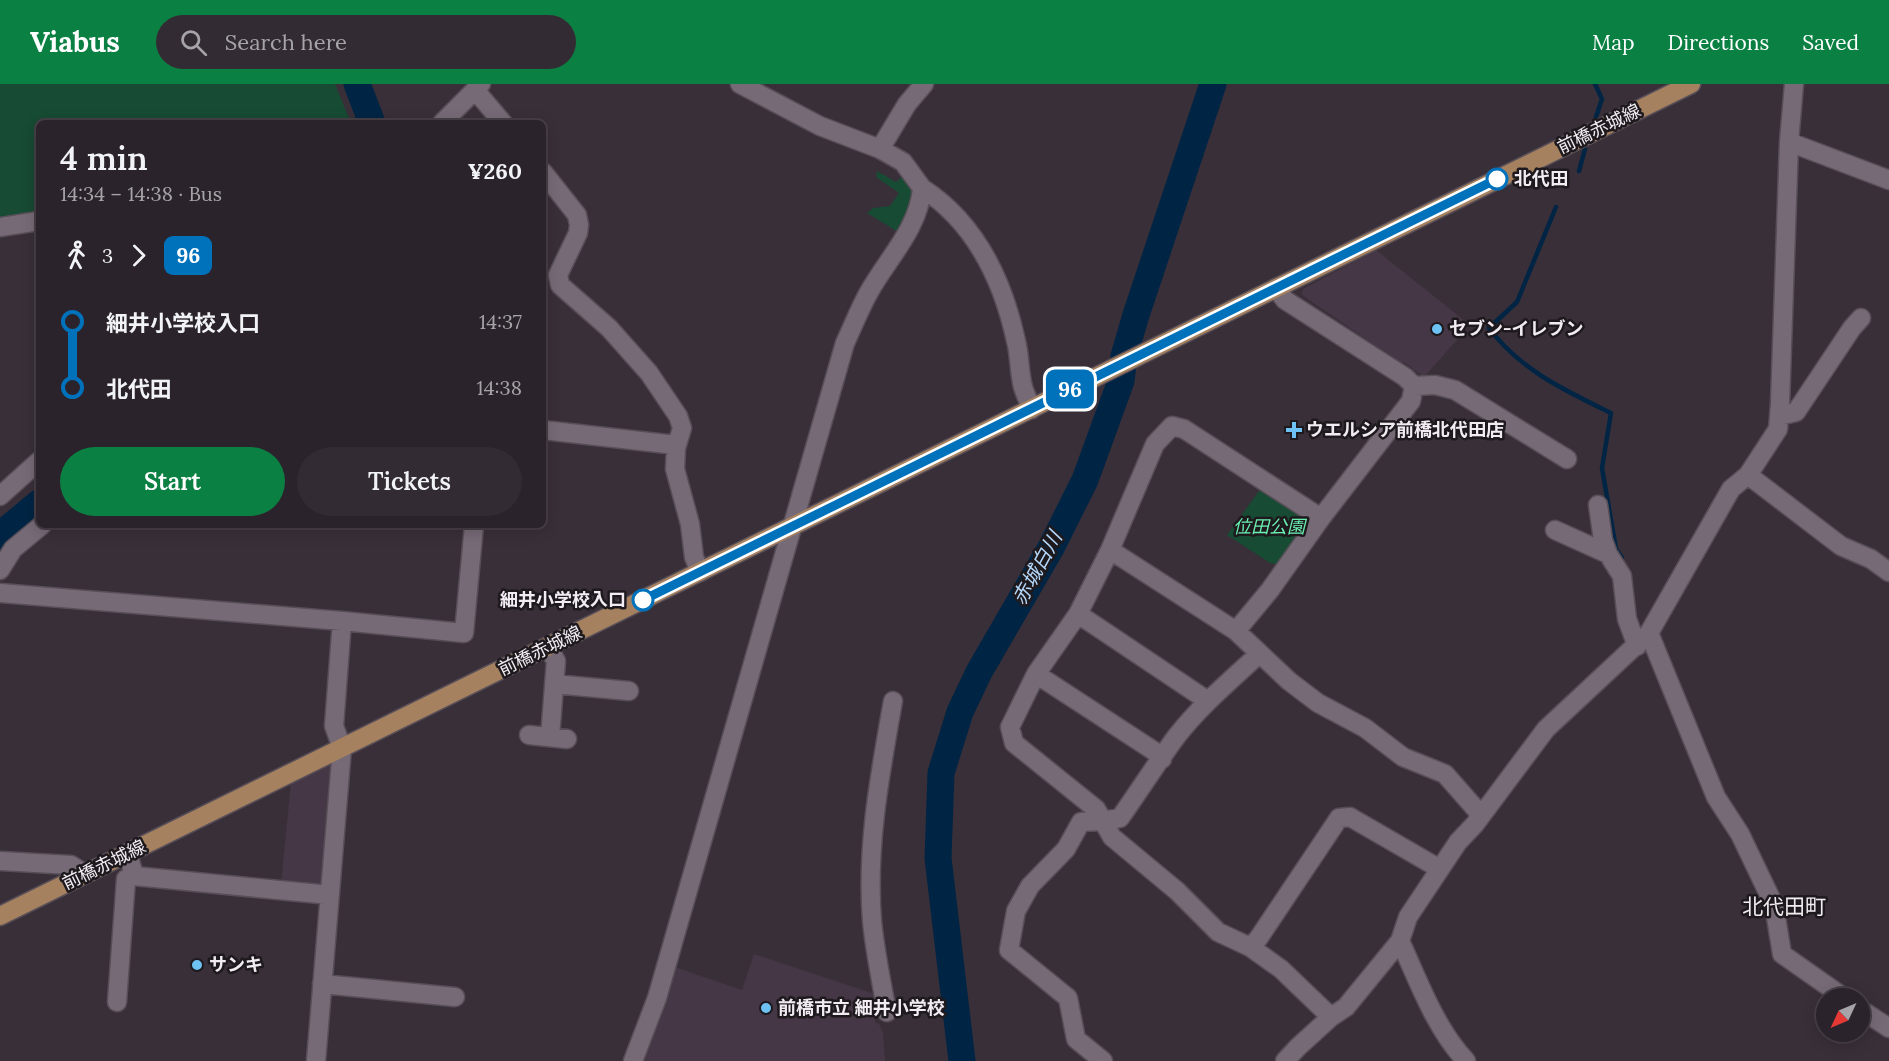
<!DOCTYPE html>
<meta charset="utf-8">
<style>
:root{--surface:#2b232b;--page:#332b33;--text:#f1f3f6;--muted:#a6a4a9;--line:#474047;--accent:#0b8043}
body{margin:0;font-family:Lora,"Noto Sans JP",serif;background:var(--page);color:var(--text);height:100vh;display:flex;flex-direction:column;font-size:22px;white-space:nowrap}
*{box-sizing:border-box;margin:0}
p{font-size:20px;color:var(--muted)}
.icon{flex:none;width:33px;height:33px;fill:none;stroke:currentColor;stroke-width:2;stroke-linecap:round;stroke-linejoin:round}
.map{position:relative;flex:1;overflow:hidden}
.drawer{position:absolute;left:36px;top:36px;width:510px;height:408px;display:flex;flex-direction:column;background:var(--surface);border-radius:9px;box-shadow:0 3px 15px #0003,0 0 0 2px var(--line)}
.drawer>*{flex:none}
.badge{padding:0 12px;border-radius:9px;font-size:21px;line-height:39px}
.needle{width:39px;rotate:226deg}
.fabs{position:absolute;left:1816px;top:904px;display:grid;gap:12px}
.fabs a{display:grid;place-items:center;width:54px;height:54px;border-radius:50%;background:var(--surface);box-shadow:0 3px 15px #0003,0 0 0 2px var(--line);font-size:30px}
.map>.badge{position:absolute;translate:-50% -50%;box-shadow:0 0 0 3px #fff}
.legs{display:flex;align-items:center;gap:9px;height:66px;padding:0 24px;font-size:20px}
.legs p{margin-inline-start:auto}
.headline{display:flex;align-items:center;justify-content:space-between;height:102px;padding:0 24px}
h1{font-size:33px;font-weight:600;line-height:45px}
.primary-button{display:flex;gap:12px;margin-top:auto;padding:12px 24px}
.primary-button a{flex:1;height:69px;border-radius:36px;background:var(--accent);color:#fff;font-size:24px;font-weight:600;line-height:69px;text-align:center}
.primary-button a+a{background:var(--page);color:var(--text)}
ul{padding:0 24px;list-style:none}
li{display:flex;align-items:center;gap:21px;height:66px;font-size:22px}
li i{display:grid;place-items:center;width:9px;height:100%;margin:0 8px;background:currentColor}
li i::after{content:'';width:15px;height:15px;margin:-8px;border:4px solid;border-radius:50%;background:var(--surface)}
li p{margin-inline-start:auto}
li:first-child i{background:linear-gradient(#0000 50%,currentColor 0)}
li:last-child i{background:linear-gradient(currentColor 50%,#0000 0)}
header{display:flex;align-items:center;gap:36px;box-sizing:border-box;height:84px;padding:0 30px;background:var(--accent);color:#fff}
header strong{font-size:28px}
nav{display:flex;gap:33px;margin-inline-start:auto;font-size:21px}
.search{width:420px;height:54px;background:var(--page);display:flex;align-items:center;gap:15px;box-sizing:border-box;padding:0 21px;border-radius:33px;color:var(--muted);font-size:22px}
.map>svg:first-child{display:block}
.built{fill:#453745}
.green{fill:#174b33}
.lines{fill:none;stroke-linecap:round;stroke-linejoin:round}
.stream{stroke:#002544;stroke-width:4.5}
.river{stroke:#002544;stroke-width:27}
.minor-casing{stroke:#574e57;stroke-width:21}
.major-casing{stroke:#574e57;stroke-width:21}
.minor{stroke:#766a76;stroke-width:18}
.major{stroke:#a58160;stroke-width:18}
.line-1-casing{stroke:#fff;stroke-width:14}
.line-1{stroke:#0072bc;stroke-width:9}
.stop-1-dot{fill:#fff;stroke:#0072bc;stroke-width:3}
.poi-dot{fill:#6dc2f3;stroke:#1d191d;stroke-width:2}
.labels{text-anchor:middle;stroke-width:5;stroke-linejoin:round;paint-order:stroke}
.street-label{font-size:18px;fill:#f2ecf2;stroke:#1d191d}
.stop-label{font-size:18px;font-weight:bold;fill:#f2ecf2;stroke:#1d191d;text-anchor:start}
.poi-label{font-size:18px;font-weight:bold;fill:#f2ecf2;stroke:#1d191d;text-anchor:start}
.park-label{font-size:18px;font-style:italic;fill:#69f0b1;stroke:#1d191d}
.water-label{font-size:20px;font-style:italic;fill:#b4d6f8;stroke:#1d191d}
.quarter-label{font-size:21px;fill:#f2ecf2;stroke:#1d191d}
</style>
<header>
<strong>Viabus</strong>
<div class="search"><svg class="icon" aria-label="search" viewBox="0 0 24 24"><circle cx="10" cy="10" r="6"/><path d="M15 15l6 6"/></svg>Search here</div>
<nav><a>Map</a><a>Directions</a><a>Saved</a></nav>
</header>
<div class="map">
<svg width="1889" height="977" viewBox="0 0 1889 977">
<rect width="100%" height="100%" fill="#392f39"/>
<path class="built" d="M 1376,166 L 1470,241 L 1426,291 L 1421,291 L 1405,279 L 1399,278 L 1302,211 L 1303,205 Z
M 338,675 L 327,803 L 281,799 L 291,698 Z
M 754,870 L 875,910 L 875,938 L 879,940 L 883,948 L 885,977 L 641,977 L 672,882 L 742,906 Z"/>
<path class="green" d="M 0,0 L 335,0 L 351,39 L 39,39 L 39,134 L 0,139 Z
M 877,87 L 896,98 L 906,89 L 916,109 L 903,151 L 867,129 L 873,124 L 890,122 L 899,109 L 876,93 Z
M 1262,403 L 1307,435 L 1307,442 L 1280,477 L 1276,480 L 1270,479 L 1227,451 Z"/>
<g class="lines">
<path class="stream" d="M 1595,0 L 1602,15 L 1596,33
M 1579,87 L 1585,65
M 1556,123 L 1517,218 L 1489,244 C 1520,286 1566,307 1611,329 L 1602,384 L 1616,465 L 1622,474"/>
<path class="river" d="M 357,0 L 372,39
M 0,454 L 5,447 L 39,419
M 962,977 L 938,774 L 941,689 L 960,628 L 979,588 L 1052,462 L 1085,396 L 1121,297 L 1124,272 L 1136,231 L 1213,0"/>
<g class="minor-casing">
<path id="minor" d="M 475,6 L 503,39
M 442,39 L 481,0
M 1789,58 L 1889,96
M 880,65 L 907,20 L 924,0
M 543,88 L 577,131 L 579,141 L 578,149 L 558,191 L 560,201 L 609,244 L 649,289 L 678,332 L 682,344 L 676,364 L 675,385 L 690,440 L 694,473 L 700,488
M 922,104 C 976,139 1003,197 1016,257 C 1020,272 1019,288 1023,303 C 1025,310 1029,318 1032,325
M 0,143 L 39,137
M 1414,302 L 1435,301 L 1455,306 L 1567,375
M 1779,332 L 1796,328 L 1852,244 L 1861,234
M 543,346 L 676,361
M 1748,391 L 1841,462 L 1871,475 L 1889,488
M 0,412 L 39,377
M 1598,421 L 1603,456 L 1608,470
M 1321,434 L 1184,345 L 1172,342 L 1155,360 L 1110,466 L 1236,547 L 1289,597 L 1318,619 L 1365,644 L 1403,673 L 1445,690 L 1481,731
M 1555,446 L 1608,470 L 1622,492 L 1627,535 L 1637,562
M 1110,466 L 1078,530 L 1036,590 L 1010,643 L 1014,659 L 1096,725 L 1112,753 L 1177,807 L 1218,848 L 1250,863 L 1281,885 L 1331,933
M 0,486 L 13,465 L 42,441
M 0,509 L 342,537 L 334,642 L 342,664 L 316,977
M 1078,530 L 1208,617
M 342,537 L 464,549 L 474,441
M 1236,547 L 1270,506 L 1321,434 L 1411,317 L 1414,302 L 1405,293 L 1285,216 L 1276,204
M 1649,549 L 1716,713 L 1740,750 L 1774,821 L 1782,870 L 1846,915
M 548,563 L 556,577 L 550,653
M 1036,590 L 1154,667 L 1162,675
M 554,600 L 629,607
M 529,651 L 567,655
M 128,769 L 134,792 L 330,811
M 0,777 L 71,781 L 85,790
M 1400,857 C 1419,898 1435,944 1466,977
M 1250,863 L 1258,855 L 1339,734 L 1350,733 L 1440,785
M 322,900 L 455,913
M 117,918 L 126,795 L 134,792
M 1860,925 L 1889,944
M 887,928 C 881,897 875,867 872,837 C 866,763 880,690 893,617
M 633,977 L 657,914 L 845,259 C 853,242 860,224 869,208 C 888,174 919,144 922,104 L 903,78 L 880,65 L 820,42 L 740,0
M 1103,977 L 1076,955 L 1068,914 L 1009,866 L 1016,827 L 1030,802 L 1066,765 L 1081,738 L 1102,737 L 1120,734 C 1139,707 1157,679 1176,653 C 1200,622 1231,596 1259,570
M 1285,977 L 1298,963 L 1331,933 L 1346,923 L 1400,857 L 1408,833 L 1458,758 L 1475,740 L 1546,645 L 1649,549 L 1731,405 L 1748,391 L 1778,345 L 1780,320 L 1789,58 L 1794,0"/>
</g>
<g class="major-casing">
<path id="major" d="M 0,832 L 1691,0"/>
</g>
<use href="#minor" class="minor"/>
<use href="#major" class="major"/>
</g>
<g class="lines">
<g class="line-1-casing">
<path id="line-1" d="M 643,516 L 1497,95"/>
</g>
<use href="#line-1" class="line-1"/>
</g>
<g class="stop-1-dot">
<circle cx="1497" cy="95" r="10"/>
<circle cx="643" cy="516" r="10"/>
</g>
<g class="poi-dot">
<circle cx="1437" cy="245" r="6"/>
<path d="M1291 337h6v6h6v6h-6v6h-6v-6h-6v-6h6z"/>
<circle cx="197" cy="881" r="6"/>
<circle cx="766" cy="924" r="6"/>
</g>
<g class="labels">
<g class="street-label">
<text transform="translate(1599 45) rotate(-26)" y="6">前橋赤城線</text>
<text transform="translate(540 567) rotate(-26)" y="6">前橋赤城線</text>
<text transform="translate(104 781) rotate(-26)" y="6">前橋赤城線</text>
</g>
<g class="stop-label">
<text x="1514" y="101">北代田</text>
<text x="626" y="522" text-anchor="end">細井小学校入口</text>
</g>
<g class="poi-label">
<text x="1449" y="251">セブン-イレブン</text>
<text x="1306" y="352">ウエルシア前橋北代田店</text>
<text x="209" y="887">サンキ</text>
<text x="778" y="930">前橋市立 細井小学校</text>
</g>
<g class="park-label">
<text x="1269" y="449">位田公園</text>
</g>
<g class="water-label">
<text transform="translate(1037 484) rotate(-61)" y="7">赤城白川</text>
</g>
<g class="quarter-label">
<text x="1784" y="830">北代田町</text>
</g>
</g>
</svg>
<div class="fabs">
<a><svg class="needle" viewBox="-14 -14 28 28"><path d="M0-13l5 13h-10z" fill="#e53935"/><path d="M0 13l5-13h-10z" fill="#a6a4a9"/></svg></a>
</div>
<b class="badge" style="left:1070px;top:305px;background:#0072bc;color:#fff">96</b>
<section class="drawer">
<div class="headline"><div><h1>4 min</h1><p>14:34 – 14:38 · Bus</p></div><b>¥260</b></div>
<div class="legs"><svg class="icon" aria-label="walk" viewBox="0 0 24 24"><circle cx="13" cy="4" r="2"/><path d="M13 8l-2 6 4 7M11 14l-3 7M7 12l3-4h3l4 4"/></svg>3<svg class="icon" aria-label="forward" viewBox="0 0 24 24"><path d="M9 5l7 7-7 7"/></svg><b class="badge" style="background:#0072bc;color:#fff">96</b></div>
<ul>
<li><i style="color:#0072bc"></i><b>細井小学校入口</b><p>14:37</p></li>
<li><i style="color:#0072bc"></i><b>北代田</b><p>14:38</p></li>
</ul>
<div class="primary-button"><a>Start</a><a>Tickets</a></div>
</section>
</div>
